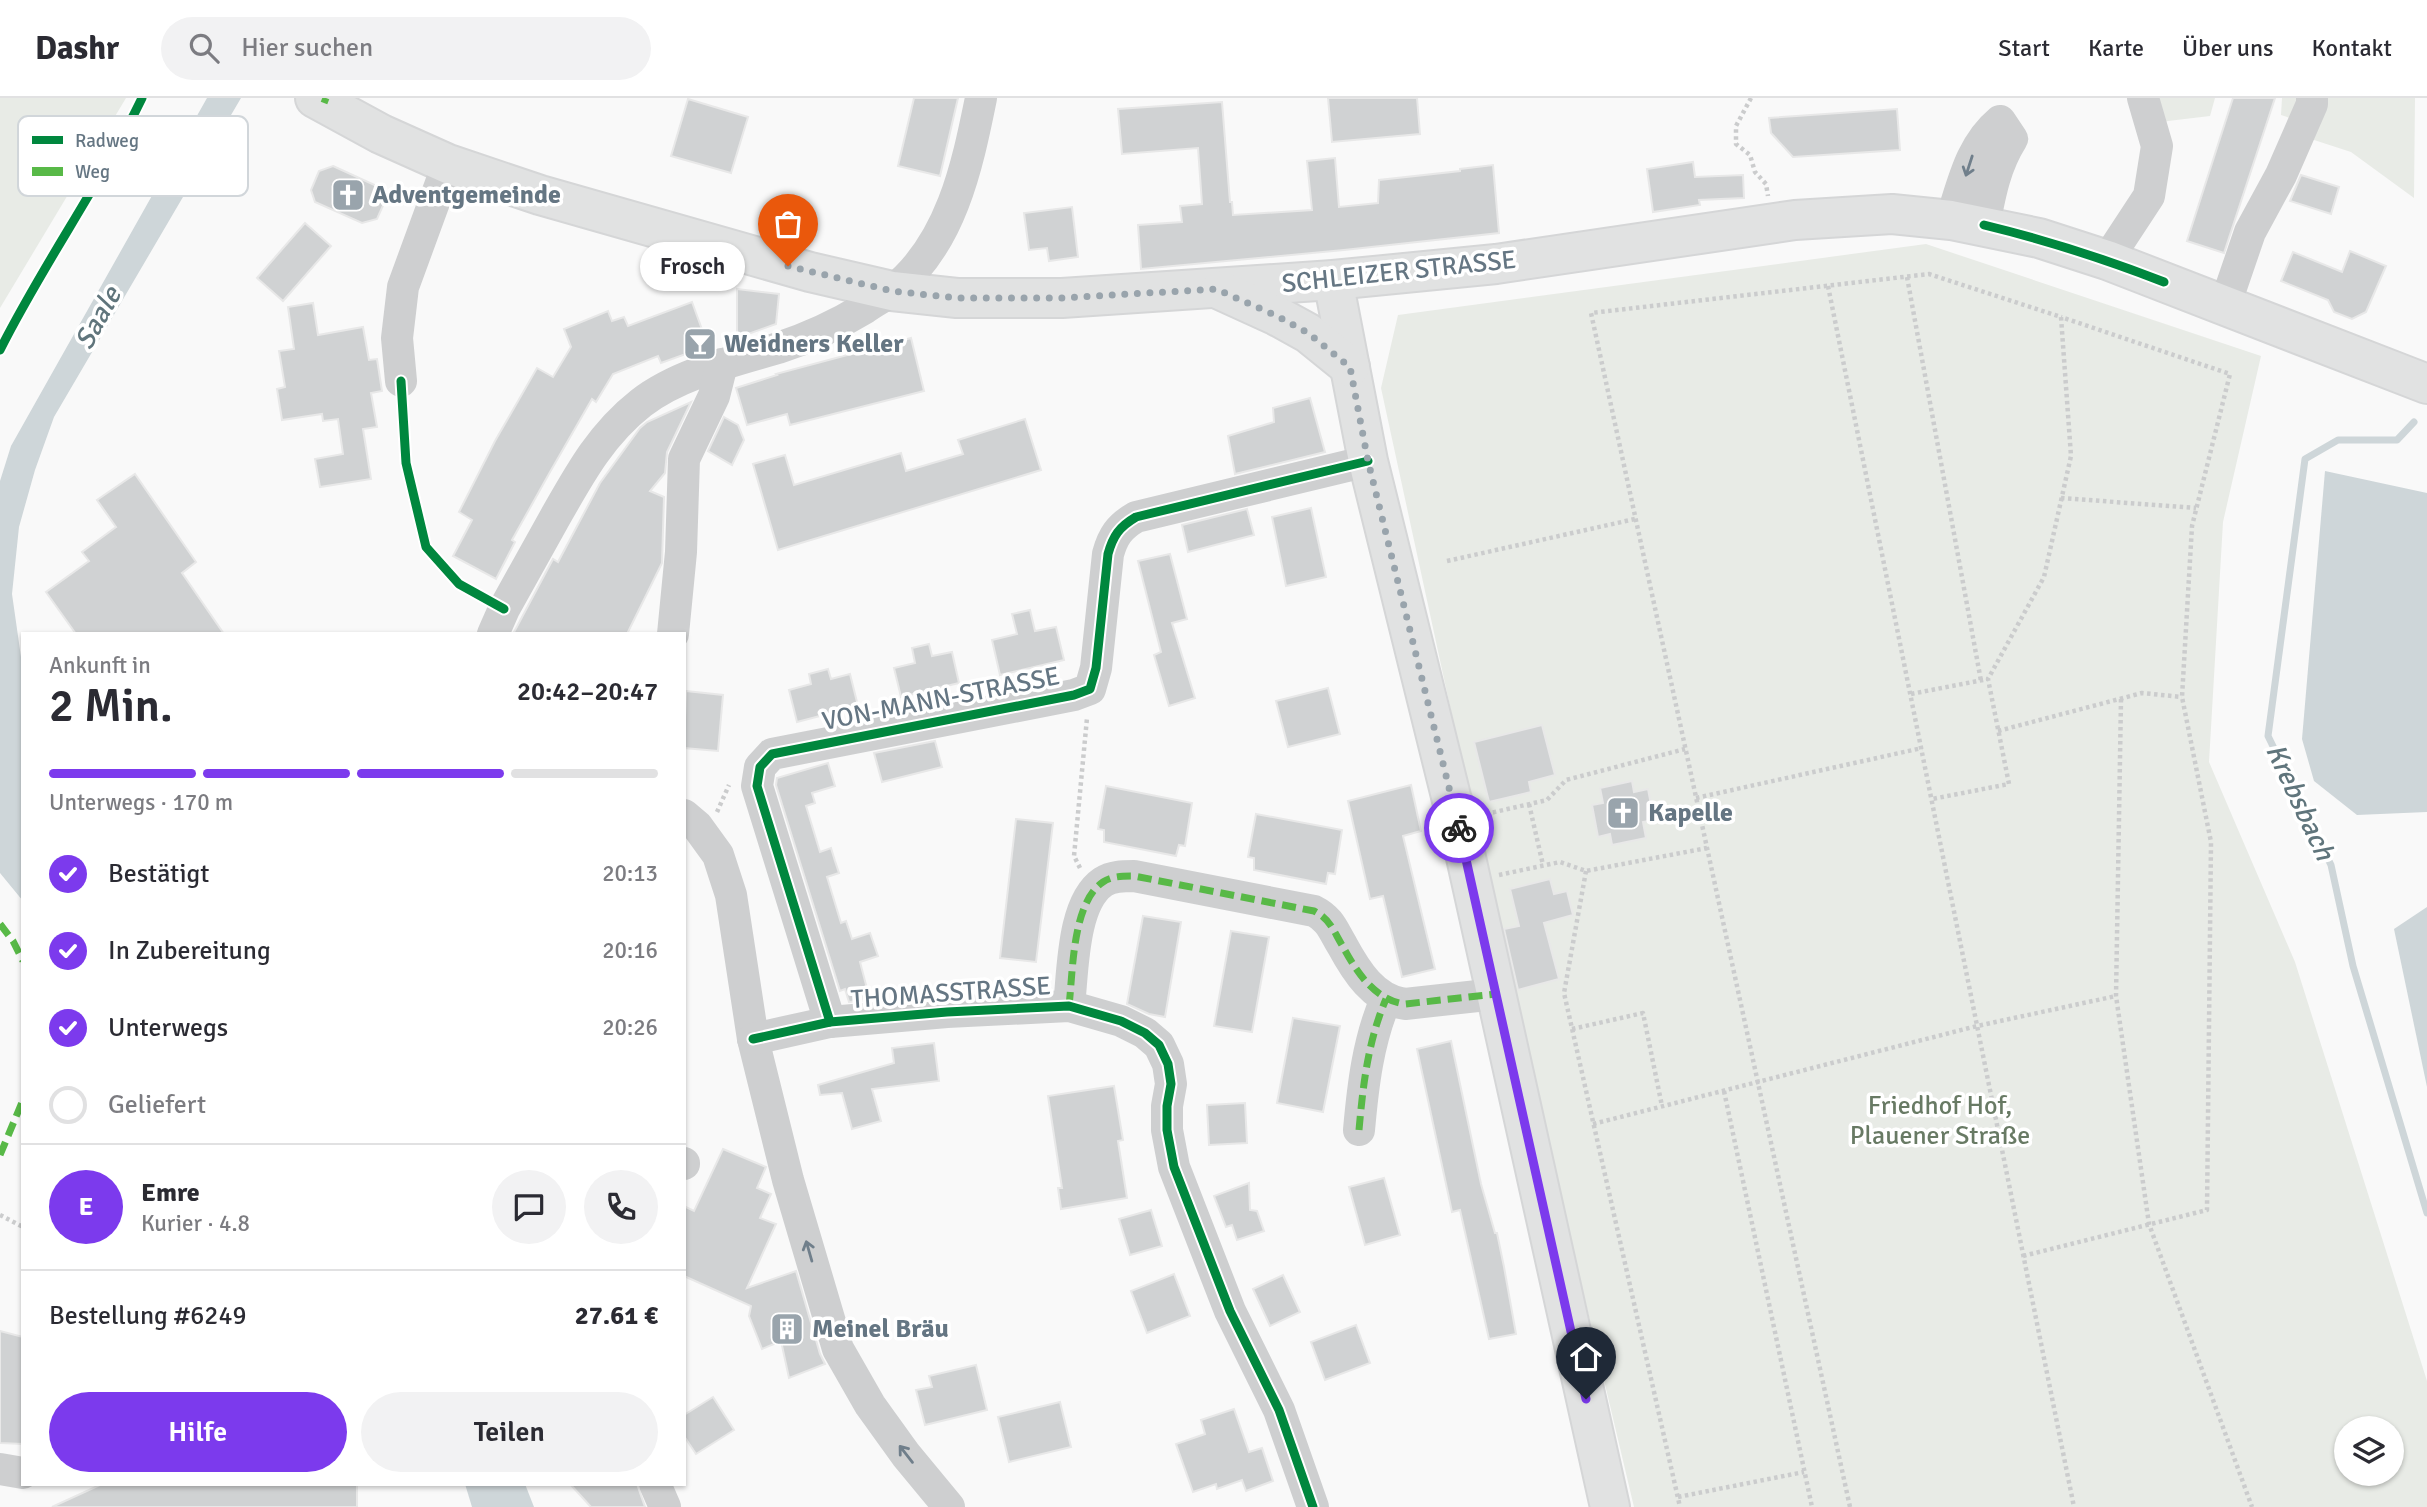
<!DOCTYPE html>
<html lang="de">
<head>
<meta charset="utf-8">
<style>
  :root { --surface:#fff; --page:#f2f2f3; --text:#2b2b33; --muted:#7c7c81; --line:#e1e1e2; --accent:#7c3aed }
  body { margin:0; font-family:Signika,sans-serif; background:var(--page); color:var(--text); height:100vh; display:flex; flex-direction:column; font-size:26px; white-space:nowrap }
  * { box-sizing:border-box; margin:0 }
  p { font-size:23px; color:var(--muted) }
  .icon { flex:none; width:38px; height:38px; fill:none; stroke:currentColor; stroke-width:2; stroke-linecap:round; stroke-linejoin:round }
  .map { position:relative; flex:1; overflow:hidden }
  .panel { position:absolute; left:21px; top:534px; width:665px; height:854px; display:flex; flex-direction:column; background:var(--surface); border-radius:0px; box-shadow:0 2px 5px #0004 }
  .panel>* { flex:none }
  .buttons { position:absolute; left:2334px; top:1318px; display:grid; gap:14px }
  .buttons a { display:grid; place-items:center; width:70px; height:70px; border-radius:50%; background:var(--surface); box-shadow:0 2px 5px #0004; font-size:35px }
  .pin { position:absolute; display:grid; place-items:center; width:60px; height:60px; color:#fff; margin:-72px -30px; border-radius:50% 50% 50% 0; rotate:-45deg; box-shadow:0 0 7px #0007 }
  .pin .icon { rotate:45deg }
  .courier { position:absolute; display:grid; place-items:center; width:70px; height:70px; margin:-35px; border:5px solid #7c3aed; border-radius:50%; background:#fff; color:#222; box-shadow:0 2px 9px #0007 }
  .bubble { position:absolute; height:49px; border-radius:24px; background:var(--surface); box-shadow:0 2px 5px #0004; font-size:23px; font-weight:600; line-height:49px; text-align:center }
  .summary em { font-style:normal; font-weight:600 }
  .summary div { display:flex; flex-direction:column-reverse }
  .summary { display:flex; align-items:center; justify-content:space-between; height:119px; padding:0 28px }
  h1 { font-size:46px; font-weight:600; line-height:52px }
  .bar { display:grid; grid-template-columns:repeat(4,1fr); gap:10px 7px; align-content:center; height:84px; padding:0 28px }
  .bar i { height:9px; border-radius:5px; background:var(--line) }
  .bar .on { background:var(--accent) }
  .bar p { grid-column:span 4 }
  .line { display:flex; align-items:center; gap:18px; padding:0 28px; border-top:2px solid var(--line) }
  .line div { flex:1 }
  .round { display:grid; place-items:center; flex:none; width:74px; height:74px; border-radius:37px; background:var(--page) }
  ol { padding:0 28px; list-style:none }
  li { display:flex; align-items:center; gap:21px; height:77px }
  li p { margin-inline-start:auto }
  li .icon { padding:7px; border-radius:50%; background:var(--accent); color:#fff; stroke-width:4 }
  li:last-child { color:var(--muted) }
  li i { width:38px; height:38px; border:4px solid var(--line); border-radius:50% }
  .action { display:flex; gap:14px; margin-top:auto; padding:14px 28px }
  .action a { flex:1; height:80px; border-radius:42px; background:var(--accent); color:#fff; font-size:28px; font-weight:600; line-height:80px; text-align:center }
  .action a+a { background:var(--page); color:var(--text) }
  header { display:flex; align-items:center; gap:42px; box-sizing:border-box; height:98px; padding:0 35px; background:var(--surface); border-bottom:2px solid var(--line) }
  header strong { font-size:33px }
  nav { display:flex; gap:38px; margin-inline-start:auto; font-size:24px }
  .search { width:490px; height:63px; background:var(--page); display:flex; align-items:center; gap:18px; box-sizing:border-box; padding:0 24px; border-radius:38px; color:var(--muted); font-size:26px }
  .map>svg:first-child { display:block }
  .green { fill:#e8ebe6; fill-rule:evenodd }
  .water { fill:#ced6d9 }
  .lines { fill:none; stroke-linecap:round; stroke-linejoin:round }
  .stream { stroke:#ced6d9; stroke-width:7 }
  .building { fill:#d0d2d3; stroke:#e8e8e8; stroke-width:2 }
  .major-casing { stroke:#d5d6d7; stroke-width:42 }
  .path { stroke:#cbcccd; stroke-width:4.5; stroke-dasharray:3.5 3.5; stroke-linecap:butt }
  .minor { stroke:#cecfd0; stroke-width:32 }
  .major { stroke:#e1e2e2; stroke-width:38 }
  .quiet { stroke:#58b947; stroke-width:7; stroke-dasharray:14 7; stroke-linecap:butt }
  .cycleway-casing { stroke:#fff; stroke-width:13 }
  .cycleway { stroke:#00873e; stroke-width:9 }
  .oneway { stroke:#707f8b }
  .done { stroke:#99a4ac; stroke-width:7; stroke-dasharray:0 12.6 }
  .route { stroke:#7c3aed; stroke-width:9 }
  .labels { text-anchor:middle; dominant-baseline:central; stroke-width:7; stroke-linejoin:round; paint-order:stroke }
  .poi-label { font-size:26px; font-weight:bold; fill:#657683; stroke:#fff; text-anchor:start }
  .street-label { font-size:26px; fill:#657683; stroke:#fff }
  .park-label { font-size:26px; fill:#687a64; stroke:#fff }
  .water-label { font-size:28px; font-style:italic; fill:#60757c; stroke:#fff }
  .key { fill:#fff; stroke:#d1d6da; stroke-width:2 }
  .key-label { font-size:19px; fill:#657683 }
</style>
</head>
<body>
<header>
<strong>Dashr</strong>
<div class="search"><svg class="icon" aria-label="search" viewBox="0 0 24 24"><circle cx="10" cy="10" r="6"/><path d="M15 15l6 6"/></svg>Hier suchen</div>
<nav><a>Start</a><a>Karte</a><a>Über uns</a><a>Kontakt</a></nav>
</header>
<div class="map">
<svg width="2427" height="1409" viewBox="0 0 2427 1409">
  <rect width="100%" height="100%" fill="#f9f9f9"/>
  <!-- green -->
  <g class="green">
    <path d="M0,0H126L0,210Z"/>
    <path d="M2135,0H2215L2210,18L2168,23L2141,32Z"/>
    <path d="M2282,0H2415L2414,100L2351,54L2311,41L2314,28L2281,17Z"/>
    <path d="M1926,146L2261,258L2223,424L2209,664L2295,864L2427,1283V1409H1634L1508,876L1381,290L1398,217ZM2347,1330H2392V1376H2347Z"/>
  </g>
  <!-- water -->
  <g class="water">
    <path d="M207,0H241L54,319L35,372L19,429L12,496L23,573V803L0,775V383L11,348Z"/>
    <path d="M2325,373L2427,395V714L2357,717L2314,683L2302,641Z"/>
    <path d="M2427,809V989L2394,831Z"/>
    <path d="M465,1386H525L534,1409H472Z"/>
  </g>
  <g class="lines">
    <!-- stream -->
    <path class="stream" d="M2414,324L2397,342H2338L2305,361L2268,638L2331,767L2353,868L2427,1115"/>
  </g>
  <!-- building -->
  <g class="building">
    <path d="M914,0H958L940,78L898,68Z"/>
    <path d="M1328,0H1417L1420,36L1332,44Z"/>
    <path d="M2233,0H2275L2224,155L2187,143Z"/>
    <path d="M688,1L748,19L731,75L671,58Z"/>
    <path d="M1222,4L1230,104H1232L1233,117L1312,112L1307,63L1335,60L1339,109L1378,105L1379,82L1460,73V71L1493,67L1499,135L1344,152L1141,171L1138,127L1182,124L1180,108L1202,106L1198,50L1122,56L1118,11Z"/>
    <path d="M1897,11L1900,52L1793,59L1771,35L1769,20Z"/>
    <path d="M1693,64L1695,79L1743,77L1744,100L1699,102L1700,107L1653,114L1647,71Z"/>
    <path d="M333,68L379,89L385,103L377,121L362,125L315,104L311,92L319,73Z"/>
    <path d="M2301,77L2339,89L2331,116L2290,103Z"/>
    <path d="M1072,109L1078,159L1049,163L1047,150L1029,152L1024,115Z"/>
    <path d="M305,125L331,148L283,203L257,180Z"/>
    <path d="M2350,153L2386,168L2366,214L2352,221L2334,214L2328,202L2281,183L2293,154L2342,174Z"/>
    <path d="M737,191L779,196L776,226L737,240Z"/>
    <path d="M692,204L708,248L661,265L658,258L613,276L596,304L592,301L550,374L512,442L515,444L496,481L453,458L472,422L459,414L495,343L537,270L553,279L571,249L564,231L608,213L612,223L624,219L628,228Z"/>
    <path d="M313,205L318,237L363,229L369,262L377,261L382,293L371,295L377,329L363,331L371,381L320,389L315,361L343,356L338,321L323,323L322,316L282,322L277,291L285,289L279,253L294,251L288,209Z"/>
    <path d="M911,240L924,293L790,327L787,316L747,327L736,290L777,277L776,276Z"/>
    <path d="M1310,300L1325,354L1235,376L1228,338L1274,324L1273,310Z"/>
    <path d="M691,304L667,354L665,375L650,393L664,399L662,465L627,536H513L553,461L558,464L600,385L640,330L647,324Z"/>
    <path d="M724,319L738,327L744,342L732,367L708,353Z"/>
    <path d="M1025,321L1041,372L778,452L753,366L785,357L794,387L901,355L906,373L963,356L958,342Z"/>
    <path d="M135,376L196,464L182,475L224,536H76L46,494L89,463L82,454L116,429L97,402Z"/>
    <path d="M1311,410L1326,479L1286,488L1272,419Z"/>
    <path d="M1247,411L1254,437L1188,454L1182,427Z"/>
    <path d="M1170,456L1187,521L1172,525L1195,600L1169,608L1154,557L1161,554L1138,463Z"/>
    <path d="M1030,512L1035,533L1056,529L1064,562L1000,577L992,542L1017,536L1012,516Z"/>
    <path d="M929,546L932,558L952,554L959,585L901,599L894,570L915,565L912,550Z"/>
    <path d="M828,571L831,581L850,576L858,608L797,624L789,592L811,586L809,576Z"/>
    <path d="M1328,590L1340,636L1288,649L1276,603Z"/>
    <path d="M686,593L723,597L718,653L684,650Z"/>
    <path d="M1542,627L1555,677L1529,684L1531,694L1489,704L1474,644Z"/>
    <path d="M935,643L942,669L882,684L874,655Z"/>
    <path d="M828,665L835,688L812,695L815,705L806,708L820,754L831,750L835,763L839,775L827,779L841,825L846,823L852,841L870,835L878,858L860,864L870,902L849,904L845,891L840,893L776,687L777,680Z"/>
    <path d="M1632,683L1634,694L1648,691L1654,722L1643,724L1646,740L1612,747L1610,736L1598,739L1592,707L1603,705L1600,690Z"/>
    <path d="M1411,687L1421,733L1403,738L1435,871L1402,879L1383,798L1370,801L1348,703Z"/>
    <path d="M1106,688L1192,705L1185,748L1179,747L1176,758L1104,744V732L1098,731Z"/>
    <path d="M1256,716L1342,732L1335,776L1328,775L1326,786L1254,772V760L1248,759Z"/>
    <path d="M1016,721L1053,725L1036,864L1000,860Z"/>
    <path d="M1550,781L1554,796L1567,793L1573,817L1544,825L1559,881L1518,892L1504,831L1519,828L1510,791Z"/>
    <path d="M1143,818L1181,824L1165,919L1149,916L1127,906Z"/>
    <path d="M1231,833L1269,839L1252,934L1214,928Z"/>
    <path d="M1293,920L1340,928L1323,1014L1277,1005Z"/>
    <path d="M1451,943L1481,1086L1495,1135H1497L1504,1169L1516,1236L1489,1241L1460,1112L1452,1114L1417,951Z"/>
    <path d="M934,945L939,983L872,991L881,1023L852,1031L842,995L820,997L818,987L894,965L892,950Z"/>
    <path d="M1114,988L1123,1042L1118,1043L1127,1100L1061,1111L1058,1090H1062L1048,998Z"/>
    <path d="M1245,1005L1247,1045L1209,1047L1207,1007Z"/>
    <path d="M723,1051L766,1069L757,1090L771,1096L760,1120L776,1126L747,1190L796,1173L820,1256L825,1266L789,1280L781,1243L762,1251L749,1218L751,1208L684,1178V1108L694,1113Z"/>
    <path d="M1384,1080L1400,1137L1365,1147L1349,1089Z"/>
    <path d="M1249,1085L1250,1112L1257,1113L1264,1133L1237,1142L1232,1127L1226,1129L1214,1098Z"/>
    <path d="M1151,1112L1162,1148L1130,1157L1119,1121Z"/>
    <path d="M1174,1176L1190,1218L1147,1235L1131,1193Z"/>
    <path d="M1283,1177L1300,1214L1270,1228L1253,1191Z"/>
    <path d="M1356,1227L1370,1265L1325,1282L1311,1244Z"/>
    <path d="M0,1233L23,1239V1346L0,1345Z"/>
    <path d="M976,1267L987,1312L925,1327L916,1292L932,1289L929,1278Z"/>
    <path d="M713,1299L734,1332L696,1356L684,1338V1317Z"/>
    <path d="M1060,1304L1071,1349L1009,1364L998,1319Z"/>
    <path d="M1234,1311L1249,1354L1262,1350L1273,1383L1246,1393L1242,1382L1217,1391L1216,1386L1193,1394L1176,1346L1205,1336L1201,1322Z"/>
    <path d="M102,1386H357V1409H52Z"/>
    <path d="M570,1386H637L645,1409H591Z"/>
  </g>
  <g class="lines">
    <defs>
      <g id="major">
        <path d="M315,0L381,36L448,66L540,97L810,174L892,193L957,200H1062L1333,182L1496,166L1795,122L1892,116L1951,122L2039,140L2107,162L2427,286"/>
        <path d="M1333,182L1368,363L1465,755L1610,1409"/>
        <path d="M1220,192L1277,218L1308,235L1350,269"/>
      </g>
    </defs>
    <!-- major casing -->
    <use href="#major" class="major-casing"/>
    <!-- path -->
    <g class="path">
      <path d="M1751,0L1736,28V46L1750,57L1755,74L1766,86L1768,98"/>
      <path d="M1907,179L1981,583"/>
      <path d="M1828,188L2074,1409"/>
      <path d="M403,308L406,365L426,449L459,486L482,499"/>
      <path d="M2061,400L2196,410"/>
      <path d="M1447,463L1635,421"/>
      <path d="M1911,596L1988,581"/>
      <path d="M2121,601L2116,898L2149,1126L2252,1409"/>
      <path d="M1998,633L2142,595L2182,599"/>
      <path d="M1696,700L1922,650"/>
      <path d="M1529,706L1543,767"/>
      <path d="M717,714L729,687"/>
      <path d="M1486,716L1547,702L1566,682L1685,651"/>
      <path d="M1080,770L1074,758L1087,620"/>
      <path d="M1586,773L1564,895L1680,1409"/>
      <path d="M1499,777L1560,764L1586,773L1707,750"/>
      <path d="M1572,931L1643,915L1662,1008"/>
      <path d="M1724,993L1812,1409"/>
      <path d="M1593,1026L1977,928L2116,898"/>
      <path d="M0,1117L23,1129"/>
      <path d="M2023,1158L2207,1112L2211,744L2182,599L2192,428L2230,276L2061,219"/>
      <path d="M1678,1399L1804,1374"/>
      <path d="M1850,1409L1591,215L1929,176L2061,219L2071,358L2044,479L1988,581L2009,686L1932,701"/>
    </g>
    <!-- minor -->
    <g class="minor">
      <path d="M1951,122C1963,86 1970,48 2000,23L2012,41C1995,68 1990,96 1984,127"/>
      <path d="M2107,162L2149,98L2157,48L2143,0"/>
      <path d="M2225,207L2250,134L2281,77L2312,6V0"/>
      <path d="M401,283L397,240L403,189L448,66"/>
      <path d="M493,536L504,511C520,482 537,452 553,423C578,379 600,337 641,305C678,276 734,263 778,250C809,240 837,227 865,210C873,204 883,199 892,193C951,147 967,69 981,0"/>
      <path d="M673,536L681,454L684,361L714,298L722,266"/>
      <path d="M684,717L697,728L718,757L731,797L753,941L788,1082L838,1251L870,1307L906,1357L949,1409"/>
      <path d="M1069,908C1073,874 1072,805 1103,784C1112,778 1123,778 1134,778L1314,813C1330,821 1333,832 1342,847C1356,873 1374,902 1405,906L1496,896"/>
      <path d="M830,924L757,688L760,669L772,656L1074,597L1090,591L1096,570L1108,456C1113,438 1119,429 1136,419L1368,363"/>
      <path d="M753,941L830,924L947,914L1069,908L1121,923L1145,935L1159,947L1168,966L1171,986L1167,1008V1032L1174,1069L1230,1213L1279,1312L1313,1409"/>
      <path d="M1359,1032C1363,987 1368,943 1386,901"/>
      <path d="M684,1065V1066"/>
      <path d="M0,1371L23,1375"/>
      <path d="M655,1386L665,1409"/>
    </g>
    <!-- major -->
    <use href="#major" class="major"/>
    <!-- quiet -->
    <g class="quiet">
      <path d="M324,5L326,0"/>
      <path d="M0,826L13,843L23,863"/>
      <path d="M1069,908C1073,874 1072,805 1103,784C1112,778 1123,778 1134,778L1314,813C1330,821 1333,832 1342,847C1356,873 1374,902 1405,906L1496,896"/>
      <path d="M1359,1032C1363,987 1368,943 1386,901"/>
      <path d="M0,1057L23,1002"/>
    </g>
    <defs>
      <g id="cycleway">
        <path d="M1984,127C2046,142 2105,161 2164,184"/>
        <path d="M0,252C43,166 100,87 142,0"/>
        <path d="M401,283L406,365L426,449L459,486L504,511"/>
        <path d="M830,924L757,688L760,669L772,656L1074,597L1090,591L1096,570L1108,456C1113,438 1119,429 1136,419L1368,363"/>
        <path d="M753,941L830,924L947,914L1069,908L1121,923L1145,935L1159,947L1168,966L1171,986L1167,1008V1032L1174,1069L1230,1213L1279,1312L1313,1409"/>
      </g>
    </defs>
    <!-- cycleway casing -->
    <use href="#cycleway" class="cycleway-casing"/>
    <!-- cycleway -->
    <use href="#cycleway" class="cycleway"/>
  </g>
  <!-- one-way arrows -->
  <defs><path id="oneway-shaft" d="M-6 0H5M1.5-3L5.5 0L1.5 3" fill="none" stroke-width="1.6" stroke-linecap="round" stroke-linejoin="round" transform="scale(1.75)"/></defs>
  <g class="oneway">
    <use href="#oneway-shaft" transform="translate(1969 68) rotate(108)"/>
    <use href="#oneway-shaft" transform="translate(809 1153) rotate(-106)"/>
    <use href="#oneway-shaft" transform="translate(906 1356) rotate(-128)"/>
  </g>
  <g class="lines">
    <!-- done -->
    <path class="done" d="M788,168L892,193L957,200H1062L1216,191L1277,218L1308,235L1350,269L1368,363L1459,730"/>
    <!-- route -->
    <path class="route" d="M1459,730L1586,1301"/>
  </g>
  <!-- icons -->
  <defs>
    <symbol id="church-square" viewBox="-11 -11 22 22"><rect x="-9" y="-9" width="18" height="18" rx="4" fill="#99a4ac" stroke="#fff"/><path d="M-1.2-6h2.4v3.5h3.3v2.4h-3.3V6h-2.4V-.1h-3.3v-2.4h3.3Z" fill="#fff"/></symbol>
    <symbol id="bar-square" viewBox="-11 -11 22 22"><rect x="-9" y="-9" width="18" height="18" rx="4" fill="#99a4ac" stroke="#fff"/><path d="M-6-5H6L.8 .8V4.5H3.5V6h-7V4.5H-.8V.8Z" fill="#fff"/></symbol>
    <symbol id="building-square" viewBox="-11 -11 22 22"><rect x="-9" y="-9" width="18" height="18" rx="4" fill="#99a4ac" stroke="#fff"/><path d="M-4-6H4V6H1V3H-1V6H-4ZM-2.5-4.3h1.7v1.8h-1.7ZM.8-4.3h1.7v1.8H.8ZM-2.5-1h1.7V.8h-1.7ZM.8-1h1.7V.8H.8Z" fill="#fff"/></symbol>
  </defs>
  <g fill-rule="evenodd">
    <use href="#church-square" x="329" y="78" width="38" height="38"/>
    <use href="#bar-square" x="681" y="227" width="38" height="38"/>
    <use href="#church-square" x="1604" y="696" width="38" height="38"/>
    <use href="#building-square" x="768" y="1212" width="38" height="38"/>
  </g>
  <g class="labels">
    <!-- poi labels -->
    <g class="poi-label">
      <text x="372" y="97">Adventgemeinde</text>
      <text x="724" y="246">Weidners Keller</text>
      <text x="1648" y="715">Kapelle</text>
      <text x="812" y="1231">Meinel Bräu</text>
    </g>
    <!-- street labels -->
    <g class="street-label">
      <text transform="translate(1399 174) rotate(-6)">SCHLEIZER STRASSE</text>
      <text transform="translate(941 601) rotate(-11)">VON-MANN-STRASSE</text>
      <text transform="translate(951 895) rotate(-4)">THOMASSTRASSE</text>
    </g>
    <!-- park labels -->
    <g class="park-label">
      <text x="1940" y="1008">Friedhof Hof,<tspan x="1940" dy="30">Plauener Straße</tspan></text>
    </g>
    <!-- water labels -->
    <g class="water-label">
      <text transform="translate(98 220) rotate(-61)">Saale</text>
      <text transform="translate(2300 704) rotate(65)">Krebsbach</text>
    </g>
  </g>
  <!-- legend -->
  <rect x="18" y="18" width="230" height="80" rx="10" class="key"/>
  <rect x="32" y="38" width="31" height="8" fill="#00873e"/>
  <rect x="32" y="69" width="31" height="9" fill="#58b947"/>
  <g class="key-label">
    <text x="75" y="49">Radweg</text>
    <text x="75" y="80">Weg</text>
  </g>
</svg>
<div class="buttons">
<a><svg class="icon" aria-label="layers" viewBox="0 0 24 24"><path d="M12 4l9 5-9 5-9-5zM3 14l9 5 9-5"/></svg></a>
</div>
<div class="pin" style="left:788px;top:168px;background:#ea580c"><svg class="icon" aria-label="bag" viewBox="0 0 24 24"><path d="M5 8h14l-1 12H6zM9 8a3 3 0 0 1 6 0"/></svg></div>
<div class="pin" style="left:1586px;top:1301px;background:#1f2937"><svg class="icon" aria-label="home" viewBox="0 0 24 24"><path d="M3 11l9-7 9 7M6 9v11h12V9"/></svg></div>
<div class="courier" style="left:1459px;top:730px"><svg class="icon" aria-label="bike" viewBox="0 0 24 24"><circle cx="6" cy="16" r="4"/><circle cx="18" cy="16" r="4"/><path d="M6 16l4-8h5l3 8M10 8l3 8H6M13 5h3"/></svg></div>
<div class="bubble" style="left:640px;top:144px;width:105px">Frosch</div>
<section class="panel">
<div class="summary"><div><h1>2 Min.</h1><p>Ankunft in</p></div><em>20:42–20:47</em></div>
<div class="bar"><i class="on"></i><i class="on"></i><i class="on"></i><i></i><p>Unterwegs · 170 m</p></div>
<ol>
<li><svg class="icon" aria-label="check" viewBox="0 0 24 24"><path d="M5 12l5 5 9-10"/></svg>Bestätigt<p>20:13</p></li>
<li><svg class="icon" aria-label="check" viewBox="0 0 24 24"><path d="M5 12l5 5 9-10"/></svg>In Zubereitung<p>20:16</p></li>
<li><svg class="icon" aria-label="check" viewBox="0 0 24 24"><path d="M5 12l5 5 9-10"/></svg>Unterwegs<p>20:26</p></li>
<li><i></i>Geliefert</li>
</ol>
<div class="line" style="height:126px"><b class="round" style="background:var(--accent);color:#fff">E</b><div><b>Emre</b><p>Kurier · 4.8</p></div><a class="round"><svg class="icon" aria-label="chat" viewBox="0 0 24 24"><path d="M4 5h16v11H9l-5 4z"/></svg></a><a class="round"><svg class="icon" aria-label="phone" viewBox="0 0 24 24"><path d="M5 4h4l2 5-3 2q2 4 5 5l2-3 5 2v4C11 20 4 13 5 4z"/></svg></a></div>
<div class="line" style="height:91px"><div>Bestellung #6249</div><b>27.61 €</b></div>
<div class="action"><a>Hilfe</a><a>Teilen</a></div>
</section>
</div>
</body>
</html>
